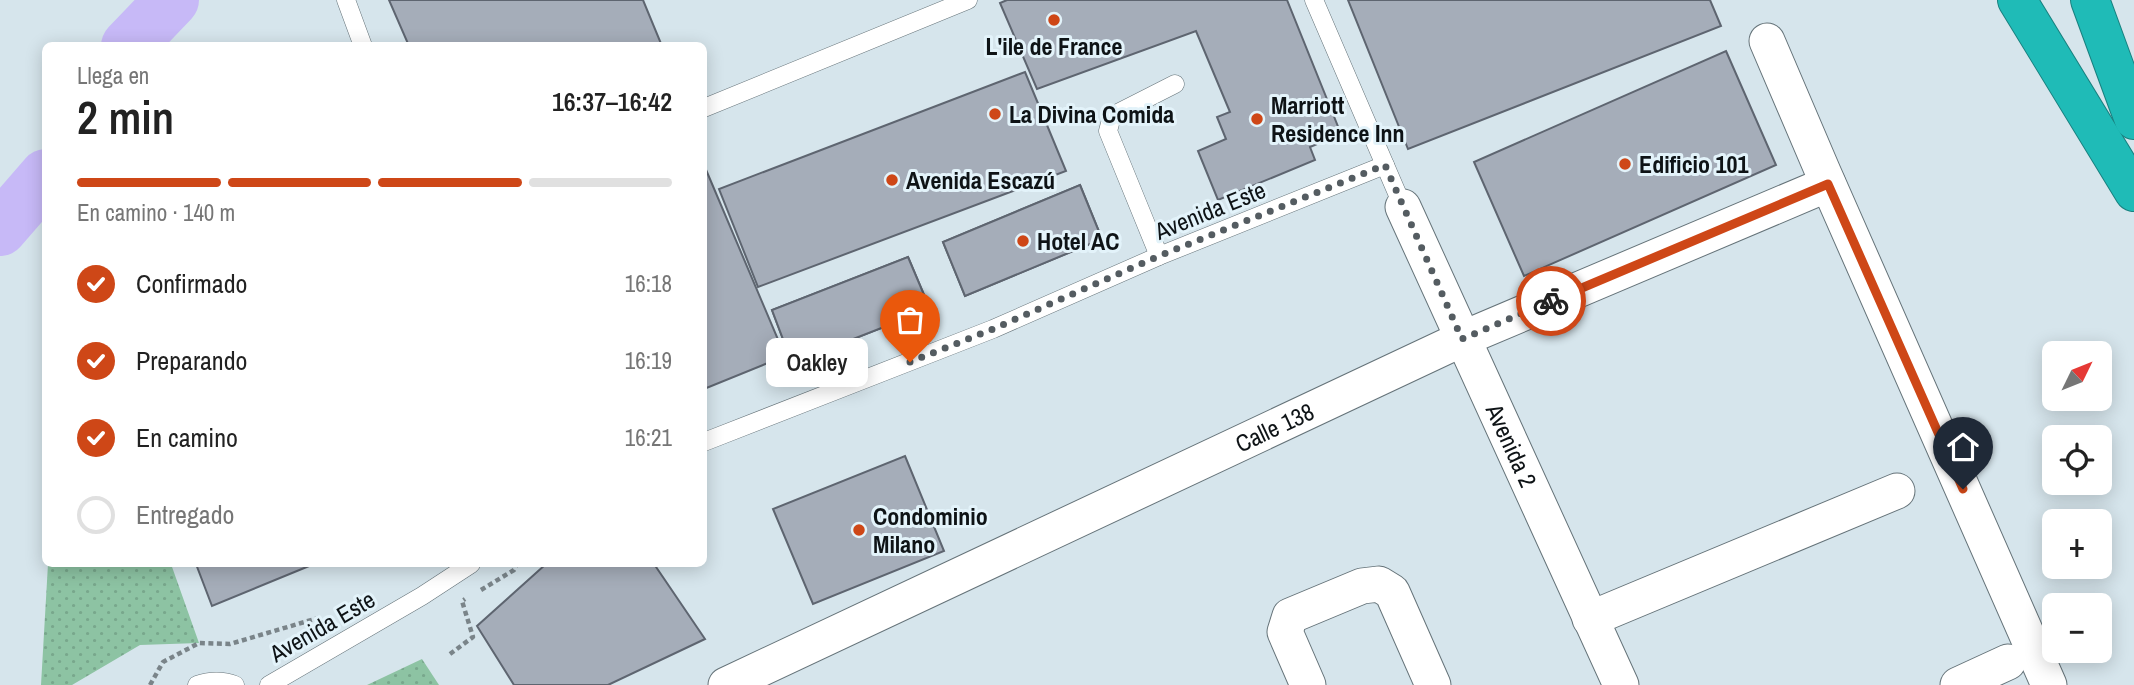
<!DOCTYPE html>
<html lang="es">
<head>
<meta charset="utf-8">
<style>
  :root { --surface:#fff; --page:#f2f2f2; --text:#222; --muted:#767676; --line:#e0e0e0; --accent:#ce4717 }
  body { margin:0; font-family:"Archivo Narrow",sans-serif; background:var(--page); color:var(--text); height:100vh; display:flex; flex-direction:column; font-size:26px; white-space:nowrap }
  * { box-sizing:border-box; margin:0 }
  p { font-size:23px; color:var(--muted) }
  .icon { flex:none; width:38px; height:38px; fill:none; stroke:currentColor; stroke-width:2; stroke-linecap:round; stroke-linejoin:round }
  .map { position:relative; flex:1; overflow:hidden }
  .side { position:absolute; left:42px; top:42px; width:665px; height:525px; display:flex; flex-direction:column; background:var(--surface); border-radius:10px; box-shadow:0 4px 18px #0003 }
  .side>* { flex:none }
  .needle { width:46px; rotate:47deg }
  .controls { position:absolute; left:2042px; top:341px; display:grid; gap:14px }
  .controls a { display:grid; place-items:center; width:70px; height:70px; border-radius:10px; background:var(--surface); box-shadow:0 4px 18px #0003; font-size:35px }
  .pin { position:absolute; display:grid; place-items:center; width:60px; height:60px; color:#fff; margin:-72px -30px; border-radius:50% 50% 50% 0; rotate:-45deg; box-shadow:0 0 7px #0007 }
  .pin .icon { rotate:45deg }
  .courier { position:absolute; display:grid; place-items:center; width:70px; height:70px; margin:-35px; border:5px solid #ce4717; border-radius:50%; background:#fff; color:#222; box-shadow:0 2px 9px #0007 }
  .bubble { position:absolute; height:49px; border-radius:10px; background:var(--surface); box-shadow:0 4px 18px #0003; font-size:23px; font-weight:600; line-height:49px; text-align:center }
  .overview em { font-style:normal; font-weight:600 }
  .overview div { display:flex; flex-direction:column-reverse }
  .overview { display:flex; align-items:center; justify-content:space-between; height:119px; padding:0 35px }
  h1 { font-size:46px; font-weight:600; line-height:52px }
  .bar { display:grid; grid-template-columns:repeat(4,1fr); gap:10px 7px; align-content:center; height:84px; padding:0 35px }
  .bar i { height:9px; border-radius:5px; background:var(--line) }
  .bar .on { background:var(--accent) }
  .bar p { grid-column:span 4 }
  ol { padding:0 35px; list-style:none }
  li { display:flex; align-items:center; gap:21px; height:77px }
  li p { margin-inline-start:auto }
  li .icon { padding:7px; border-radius:50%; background:var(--accent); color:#fff; stroke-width:4 }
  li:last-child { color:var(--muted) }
  li i { width:38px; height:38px; border:4px solid var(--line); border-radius:50% }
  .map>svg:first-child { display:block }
  .park { fill:url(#park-dots) }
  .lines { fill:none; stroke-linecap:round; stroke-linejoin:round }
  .river { stroke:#c7b9f7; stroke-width:54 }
  .building { fill:#a5adb9; stroke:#5e6570; stroke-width:2 }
  .lane-casing { stroke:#657379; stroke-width:19 }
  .street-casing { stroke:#657379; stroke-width:37 }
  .highway-casing { stroke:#19807f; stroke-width:40 }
  .path { stroke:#7a8489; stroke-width:4.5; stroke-dasharray:5 3.5; stroke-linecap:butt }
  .lane { stroke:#fff; stroke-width:18 }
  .street { stroke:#fff; stroke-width:35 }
  .highway { stroke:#1fbbb7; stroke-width:38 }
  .done { stroke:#545c61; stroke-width:7; stroke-dasharray:0 12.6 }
  .route { stroke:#ce4717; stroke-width:9 }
  .poi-dot { fill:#ce4717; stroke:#e3f3fa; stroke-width:2.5 }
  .labels { text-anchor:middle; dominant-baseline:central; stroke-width:6; stroke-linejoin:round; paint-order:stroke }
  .poi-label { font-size:24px; font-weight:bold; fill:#0e1316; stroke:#e3f3fa; text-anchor:start }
  .street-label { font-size:24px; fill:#0e1316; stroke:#e3f3fa }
</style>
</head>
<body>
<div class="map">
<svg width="2134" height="685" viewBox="0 0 2134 685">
  <defs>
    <pattern id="park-dots" width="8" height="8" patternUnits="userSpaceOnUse" patternTransform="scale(1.75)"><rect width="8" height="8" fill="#8dc3a3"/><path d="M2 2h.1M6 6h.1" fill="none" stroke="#78a78c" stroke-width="1.8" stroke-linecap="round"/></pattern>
  </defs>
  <rect width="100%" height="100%" fill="#d6e5ec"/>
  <!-- park -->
  <g class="park">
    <path d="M48,564H171L199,643L140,645L72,685H41Z"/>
    <path d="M422,659L439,685H367Z"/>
  </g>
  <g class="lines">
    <!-- river -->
    <g class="river">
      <path d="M128,46L172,0"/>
      <path d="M0,229L46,176"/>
    </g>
  </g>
  <!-- building -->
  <g class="building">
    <path d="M389,0H643L662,46H409Z"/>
    <path d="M1007,0H1287L1341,134L1310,147L1315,160L1218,200L1198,151L1226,139L1217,117L1230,112L1196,31L1037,89L1000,3Z"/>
    <path d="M1348,0H1710L1721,26L1408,149Z"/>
    <path d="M1726,51L1776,165L1524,276L1474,162Z"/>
    <path d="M1025,72L1066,171L758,287L719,189Z"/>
    <path d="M704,165L785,356L704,389Z"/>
    <path d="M1080,185L1102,239L965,296L943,242Z"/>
    <path d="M1080,185L1102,239L965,296L943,242Z"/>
    <path d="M908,257L930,309L792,363L772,310Z"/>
    <path d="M908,257L930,309L792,363L772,310Z"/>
    <path d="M905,456L944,551L813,604L773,509Z"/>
    <path d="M196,564H314L212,606Z"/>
    <path d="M546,564H654L705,639L608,685H514L477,626Z"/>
  </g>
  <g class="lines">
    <defs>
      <g id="lane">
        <path d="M346,0L363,46"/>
        <path d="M1314,0L1403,207"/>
        <path d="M704,108L968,0"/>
        <path d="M1159,256L1108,131L1112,116L1175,84"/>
        <path d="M704,442L993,329L1159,256L1385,165"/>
        <path d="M197,685C211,680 222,680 235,685"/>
        <path d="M269,685L422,596L471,564"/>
      </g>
      <g id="street">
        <path d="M1767,41L1823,172L2049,685"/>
        <path id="s1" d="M1403,207L1621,685"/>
        <path d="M1590,619L1897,491"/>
        <path id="s2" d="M726,685L1462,339L1828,184"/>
        <path d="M1308,685L1285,632L1290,616L1362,586L1379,584L1392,592L1433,685"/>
        <path d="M1958,685L2008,662"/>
      </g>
      <g id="highway">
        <path d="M2017,0L2134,192"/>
        <path d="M2090,0L2134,120"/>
      </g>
    </defs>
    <!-- lane casing -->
    <use href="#lane" class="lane-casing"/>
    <!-- street casing -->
    <use href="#street" class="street-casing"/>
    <!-- highway casing -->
    <use href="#highway" class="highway-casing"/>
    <!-- path -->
    <g class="path">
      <path d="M481,590L514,570L517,564"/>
      <path d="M450,654L473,637L462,601L465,599"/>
      <path d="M150,685L163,662L199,643L230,644L318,618L330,622"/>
    </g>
    <!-- lane -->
    <use href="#lane" class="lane"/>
    <!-- street -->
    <use href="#street" class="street"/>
    <!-- highway -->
    <use href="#highway" class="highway"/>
  </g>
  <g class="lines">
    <!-- done -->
    <path class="done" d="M910,362L993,329L1159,256L1385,165L1462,339L1551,301"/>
    <!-- route -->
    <path class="route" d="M1551,301L1828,184L1963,489"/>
  </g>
  <!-- markers -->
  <g class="poi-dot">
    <circle cx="1054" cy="20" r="7"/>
    <circle cx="995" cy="114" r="7"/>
    <circle cx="1257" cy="119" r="7"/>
    <circle cx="1625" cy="164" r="7"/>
    <circle cx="892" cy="180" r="7"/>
    <circle cx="1023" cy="241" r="7"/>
    <circle cx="859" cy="530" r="7"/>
  </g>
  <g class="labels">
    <!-- poi labels -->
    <g class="poi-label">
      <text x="1054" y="46" text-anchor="middle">L'ile de France</text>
      <text x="1271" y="105">Marriott<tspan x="1271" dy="28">Residence Inn</tspan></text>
      <text x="1009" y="114">La Divina Comida</text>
      <text x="1639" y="164">Edificio 101</text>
      <text x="906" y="180">Avenida Escazú</text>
      <text x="1037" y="241">Hotel AC</text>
      <text x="873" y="516">Condominio<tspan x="873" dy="28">Milano</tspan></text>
    </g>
    <!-- street labels -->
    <g class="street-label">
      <text transform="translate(1210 210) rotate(-22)">Avenida Este</text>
      <text stroke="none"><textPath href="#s2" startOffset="606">Calle 138</textPath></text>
      <text stroke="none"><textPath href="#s1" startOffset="262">Avenida 2</textPath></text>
      <text transform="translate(322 626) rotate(-30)">Avenida Este</text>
    </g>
  </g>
</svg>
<div class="controls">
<a><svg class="needle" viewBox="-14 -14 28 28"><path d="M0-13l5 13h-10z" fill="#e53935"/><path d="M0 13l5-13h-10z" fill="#767676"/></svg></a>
<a><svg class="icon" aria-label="locate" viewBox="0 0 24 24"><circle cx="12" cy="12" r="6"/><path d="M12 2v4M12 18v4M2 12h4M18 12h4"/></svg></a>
<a>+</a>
<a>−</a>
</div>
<div class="pin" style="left:910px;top:362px;background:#ea580c"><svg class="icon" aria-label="bag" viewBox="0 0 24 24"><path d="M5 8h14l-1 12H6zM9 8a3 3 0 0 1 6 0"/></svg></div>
<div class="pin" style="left:1963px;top:489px;background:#1f2937"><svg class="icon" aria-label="home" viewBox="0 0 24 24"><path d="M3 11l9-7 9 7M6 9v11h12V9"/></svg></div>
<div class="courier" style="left:1551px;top:301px"><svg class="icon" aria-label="bike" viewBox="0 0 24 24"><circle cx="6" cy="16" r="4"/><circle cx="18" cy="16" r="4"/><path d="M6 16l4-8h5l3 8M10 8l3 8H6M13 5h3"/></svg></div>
<div class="bubble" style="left:766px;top:338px;width:102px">Oakley</div>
<section class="side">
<div class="overview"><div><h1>2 min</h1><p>Llega en</p></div><em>16:37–16:42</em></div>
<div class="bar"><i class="on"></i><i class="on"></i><i class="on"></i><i></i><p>En camino · 140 m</p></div>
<ol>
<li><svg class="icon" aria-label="check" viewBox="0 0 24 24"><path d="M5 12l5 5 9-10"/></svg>Confirmado<p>16:18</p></li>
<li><svg class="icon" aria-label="check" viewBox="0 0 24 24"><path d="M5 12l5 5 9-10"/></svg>Preparando<p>16:19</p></li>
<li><svg class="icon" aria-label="check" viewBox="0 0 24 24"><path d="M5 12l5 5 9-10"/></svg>En camino<p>16:21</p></li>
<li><i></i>Entregado</li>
</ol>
</section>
</div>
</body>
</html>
